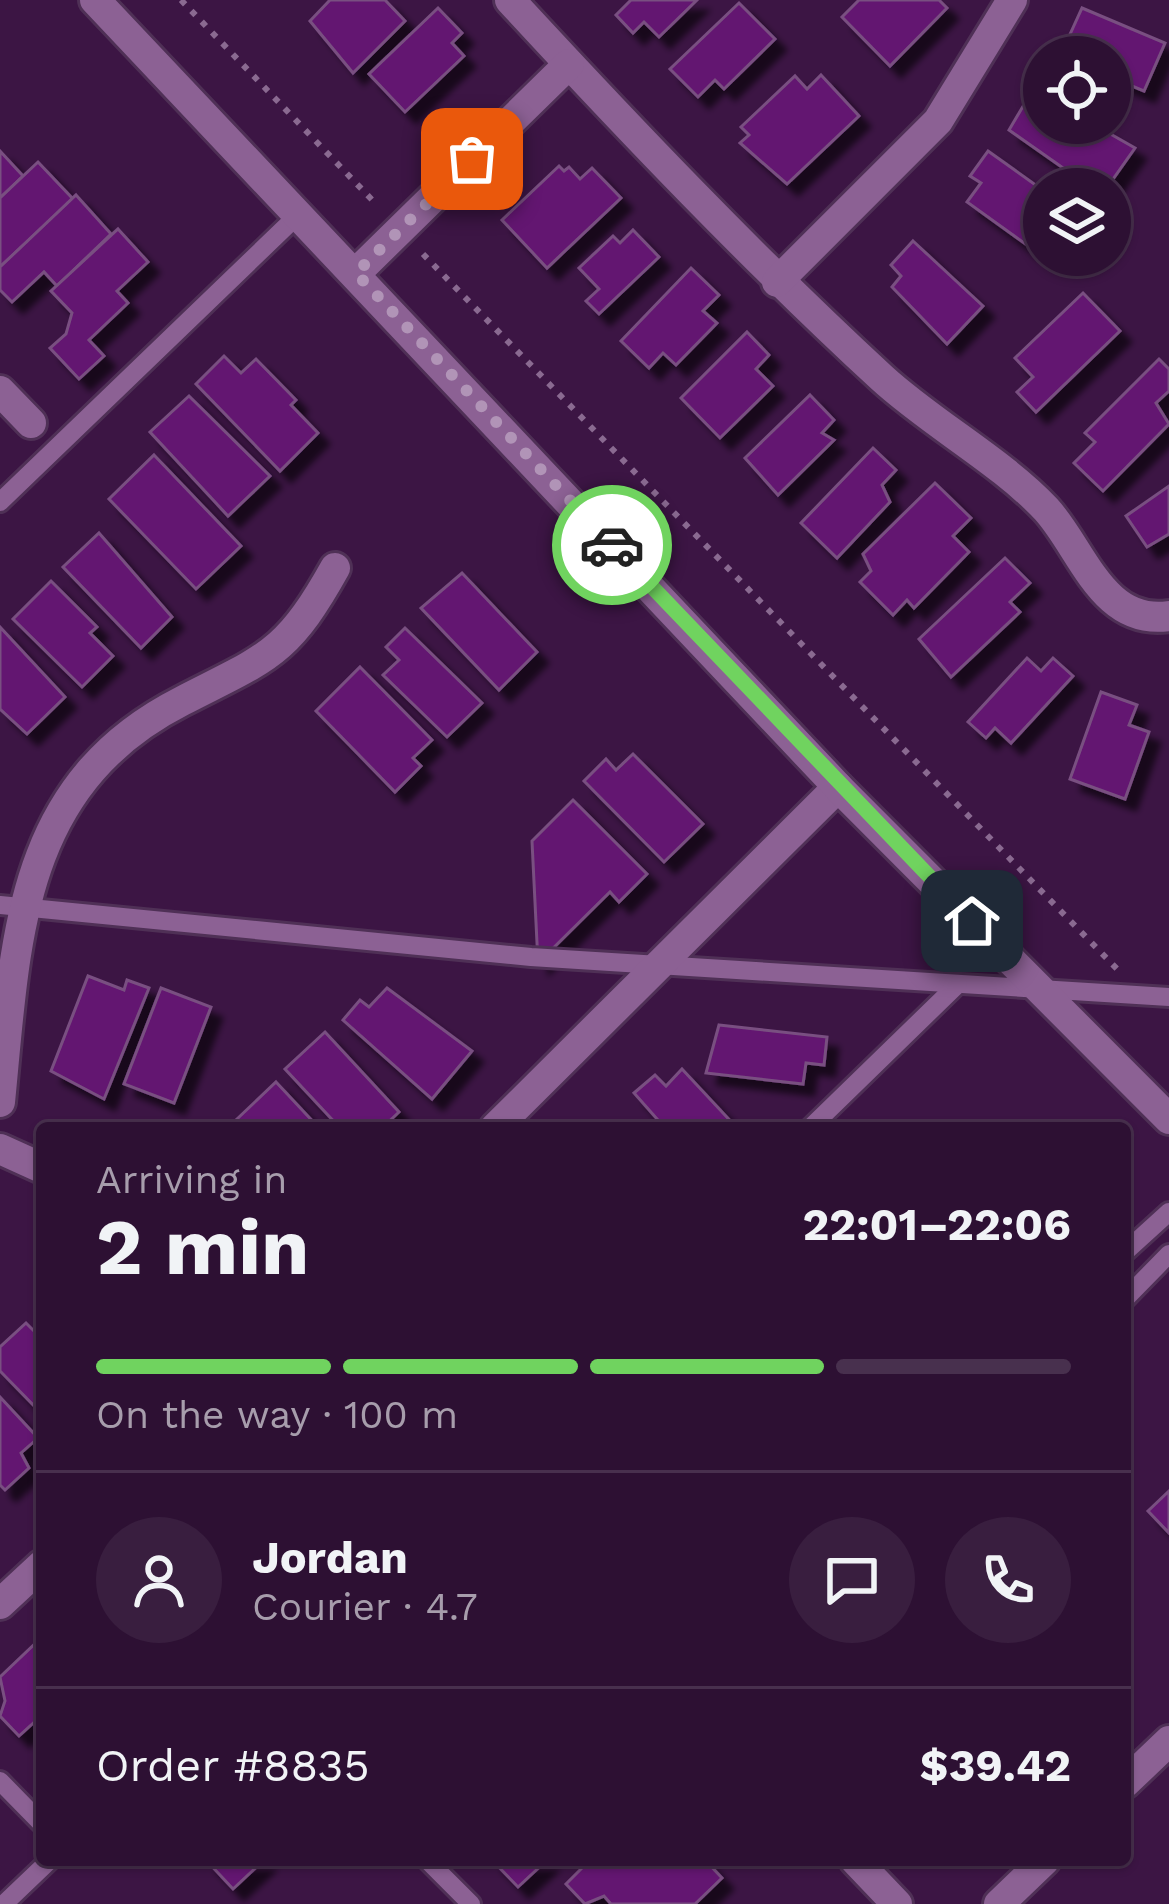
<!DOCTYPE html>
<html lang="en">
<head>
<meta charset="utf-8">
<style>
  :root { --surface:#2d1033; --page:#391e3f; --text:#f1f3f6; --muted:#a79dac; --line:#48304e; --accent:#70d35f }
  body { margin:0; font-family:"Work Sans",sans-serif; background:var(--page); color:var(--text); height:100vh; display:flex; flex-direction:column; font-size:45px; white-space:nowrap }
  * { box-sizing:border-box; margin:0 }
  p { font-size:39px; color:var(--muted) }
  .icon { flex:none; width:66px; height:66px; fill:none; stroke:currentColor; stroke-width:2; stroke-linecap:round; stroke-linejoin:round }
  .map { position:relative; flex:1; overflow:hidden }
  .sheet { position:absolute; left:36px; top:1122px; width:1095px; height:744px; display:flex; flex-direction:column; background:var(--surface); border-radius:12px; box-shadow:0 3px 9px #0004,0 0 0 3px var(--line) }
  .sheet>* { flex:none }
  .fabs { position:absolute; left:1023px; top:36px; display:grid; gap:24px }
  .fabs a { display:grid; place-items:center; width:108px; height:108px; border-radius:50%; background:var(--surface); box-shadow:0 3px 9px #0004,0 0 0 3px var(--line); font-size:60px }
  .pin { position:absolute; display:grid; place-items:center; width:102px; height:102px; color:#fff; margin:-51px; border-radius:24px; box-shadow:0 6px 18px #0006 }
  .courier { position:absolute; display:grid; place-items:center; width:120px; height:120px; margin:-60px; border:9px solid #70d35f; border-radius:50%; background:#fff; color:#222; box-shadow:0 3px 15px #0007 }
  .head em { font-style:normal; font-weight:700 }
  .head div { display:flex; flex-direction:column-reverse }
  .head { display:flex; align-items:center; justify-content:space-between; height:204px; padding:0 60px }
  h1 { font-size:78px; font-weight:700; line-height:90px }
  .bar { display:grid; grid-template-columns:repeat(4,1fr); gap:18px 12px; align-content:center; height:144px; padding:0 60px }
  .bar i { height:15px; border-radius:9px; background:var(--line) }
  .bar .current { background:var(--accent) }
  .bar p { grid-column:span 4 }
  .line { display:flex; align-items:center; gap:30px; padding:0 60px; border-top:3px solid var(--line) }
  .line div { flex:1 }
  .round { display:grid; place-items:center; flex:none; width:126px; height:126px; border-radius:63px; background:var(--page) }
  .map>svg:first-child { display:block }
  .building { fill:#631571; stroke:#794f81; stroke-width:3; filter:url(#shadow) }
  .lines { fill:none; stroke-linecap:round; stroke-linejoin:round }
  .service-casing { stroke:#4f3056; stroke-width:24 }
  .minor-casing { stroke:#4f3056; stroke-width:36 }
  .tertiary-casing { stroke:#4f3056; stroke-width:36 }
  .path { stroke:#8a6a91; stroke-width:6; stroke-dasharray:6 9; stroke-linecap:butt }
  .service { stroke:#8c6194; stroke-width:18 }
  .minor { stroke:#8c6194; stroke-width:30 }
  .tertiary { stroke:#8c6194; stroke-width:30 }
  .done { stroke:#b194b7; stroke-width:12; stroke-dasharray:0 21.6 }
  .route { stroke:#70d35f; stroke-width:15 }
</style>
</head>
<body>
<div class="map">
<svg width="1169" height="1904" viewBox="0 0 1169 1904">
  <defs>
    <filter id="shadow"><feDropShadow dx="11" dy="11" stdDeviation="3" flood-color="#0009"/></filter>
  </defs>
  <rect width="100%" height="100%" fill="#3c1544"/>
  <!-- building -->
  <g class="building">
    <path d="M330,0H385L405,21L353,73L310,21Z"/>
    <path d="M631,0H697L659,37L644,22L633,33L616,15Z"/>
    <path d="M859,0H939L947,8L890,66L842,17Z"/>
    <path d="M739,3L775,39L724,89L715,80L698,97L670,69Z"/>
    <path d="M438,8L462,33L452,43L464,56L405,112L369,74Z"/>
    <path d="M1082,8L1165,43L1144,91L1110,77V57H1073L1078,46L1067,41Z"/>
    <path d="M821,75L859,116L787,184L740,143L749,135L741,127L795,76L807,89Z"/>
    <path d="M1044,100V123H1091L1135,148L1106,189H1093L1009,130L1025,103L1038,109Z"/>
    <path d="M0,151L23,176L0,198Z"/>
    <path d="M988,151L1044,191V229L1031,248L967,202L981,183L970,176Z"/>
    <path d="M38,162L73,199L0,267V198Z"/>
    <path d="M559,166L564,171L569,167L580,179L592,168L621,198L547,268L502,220Z"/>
    <path d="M76,195L111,234L57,286L44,272L12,302L0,290V267Z"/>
    <path d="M118,229L148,262L117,291L128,303L89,340L104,356L79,379L50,348L66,334L72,313L51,291Z"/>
    <path d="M633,230L659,257L599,314L586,301L599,289L579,268L613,236L620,243Z"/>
    <path d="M913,241L983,306L947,344L892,287L901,276L891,265Z"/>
    <path d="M691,268L719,295L703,311L717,323L676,365L663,353L649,368L621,341Z"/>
    <path d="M1083,293L1120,331L1036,412L1017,392L1033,377L1015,358Z"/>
    <path d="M747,332L769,355L756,369L773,386L720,438L681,398Z"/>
    <path d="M224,356L241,373L256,359L296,400L291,405L318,433L280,471L196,384Z"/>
    <path d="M1159,359L1169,369V391L1156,403L1169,424L1103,491L1074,463L1095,442L1085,433Z"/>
    <path d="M810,395L834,420L822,433L834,440L778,495L745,458Z"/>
    <path d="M189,396L270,476L228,516L150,432Z"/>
    <path d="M873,448L896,470L882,485L890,502L837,558L801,523Z"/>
    <path d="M154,455L241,546L196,589L109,499Z"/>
    <path d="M935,483L971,518L953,536L969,552L914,608L907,600L893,615L860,582L871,571L863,554Z"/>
    <path d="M1169,486V534L1147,547L1126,516Z"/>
    <path d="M99,533L172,617L141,648L63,567Z"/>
    <path d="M1005,558L1030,583L1010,602L1020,612L951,677L919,639Z"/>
    <path d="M462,573L537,652L499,690L421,608Z"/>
    <path d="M51,581L97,627L90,633L113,656L82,687L13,619Z"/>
    <path d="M0,627L65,697L27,734L0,709Z"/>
    <path d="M405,628L482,703L447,737L383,675L399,660L386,647Z"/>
    <path d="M1027,658L1041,671L1053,658L1073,676L1011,743L995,728L986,738L968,722Z"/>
    <path d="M360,667L432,740L413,758L421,766L395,792L316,711Z"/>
    <path d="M1101,692L1137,705L1129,725L1149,732L1125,799L1070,779Z"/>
    <path d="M633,754L703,824L664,862L584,781L606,759L616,770Z"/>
    <path d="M573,800L647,874L619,902L610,892L538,963L532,841Z"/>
    <path d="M88,976L124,990L127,980L149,988L104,1099L51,1071Z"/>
    <path d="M161,988L211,1007L174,1103L124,1084Z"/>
    <path d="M387,988L472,1051L432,1099L343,1020L360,1000L369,1007Z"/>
    <path d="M719,1025L827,1037L824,1065L806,1063L803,1084L706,1073Z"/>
    <path d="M325,1032L399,1112L382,1128H340L285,1069Z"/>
    <path d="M682,1069L737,1128H665L634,1093L655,1075L666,1086Z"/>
    <path d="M276,1082L319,1128H245L237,1119Z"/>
    <path d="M26,1323L42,1339V1414L0,1371V1347Z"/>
    <path d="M0,1397L38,1438L21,1453L29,1468L5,1490L0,1485Z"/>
    <path d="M1169,1491V1533L1148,1511Z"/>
    <path d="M42,1637V1715L19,1736L0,1716L5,1701L0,1677Z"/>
    <path d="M206,1860H264L233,1889Z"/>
    <path d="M492,1860H547L518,1887Z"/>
    <path d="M590,1860H705L722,1878L695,1904H611L604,1896L585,1904L566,1884Z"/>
  </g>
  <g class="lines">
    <defs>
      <g id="service">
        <path d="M0,502L300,213"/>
        <path d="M0,905L531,957L1169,997"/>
        <path d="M810,1128L958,984"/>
        <path d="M1125,1252L1169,1212"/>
        <path d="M1125,1299L1169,1254"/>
        <path d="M0,1781L41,1823"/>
        <path d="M427,1860L471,1904"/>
        <path d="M4,1904L50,1860"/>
      </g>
      <g id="minor">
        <path d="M510,0C630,130 752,258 882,378C931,423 1002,462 1046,509C1082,548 1102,626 1169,616"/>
        <path d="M356,273L569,64"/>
        <path d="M777,282L938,121L1012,0"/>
        <path d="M0,391L31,423"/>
        <path d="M0,1102C16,940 17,785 182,701C267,657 286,656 335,568"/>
        <path d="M495,1128L838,787"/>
        <path d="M0,1149L42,1168"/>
        <path d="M0,1604L42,1565"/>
        <path d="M1125,1783L1169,1741"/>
        <path d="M855,1860L897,1904"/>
        <path d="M999,1904L1045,1860"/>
      </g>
      <path id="tertiary" d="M95,0L838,787L1169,1119"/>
    </defs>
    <!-- service casing -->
    <use href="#service" class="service-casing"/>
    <!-- minor casing -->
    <use href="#minor" class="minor-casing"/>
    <!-- tertiary casing -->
    <use href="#tertiary" class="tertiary-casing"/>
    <!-- path -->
    <g class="path">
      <path d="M181,0L375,203"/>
      <path d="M423,254L1117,969"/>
    </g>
    <!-- service -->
    <use href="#service" class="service"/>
    <!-- minor -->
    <use href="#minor" class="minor"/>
    <!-- tertiary -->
    <use href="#tertiary" class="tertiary"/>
  </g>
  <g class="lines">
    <!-- done -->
    <path class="done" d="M472,159L356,273L612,545"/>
    <!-- route -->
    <path class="route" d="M612,545L972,921"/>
  </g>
</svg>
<div class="fabs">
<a><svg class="icon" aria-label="locate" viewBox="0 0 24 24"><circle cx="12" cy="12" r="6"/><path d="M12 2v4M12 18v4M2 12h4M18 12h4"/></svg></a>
<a><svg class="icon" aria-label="layers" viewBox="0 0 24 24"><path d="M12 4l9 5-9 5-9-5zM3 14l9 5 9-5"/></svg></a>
</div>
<div class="pin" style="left:472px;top:159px;background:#ea580c"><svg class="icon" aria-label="bag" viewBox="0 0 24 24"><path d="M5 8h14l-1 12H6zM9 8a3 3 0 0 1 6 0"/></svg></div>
<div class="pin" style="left:972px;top:921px;background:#1f2937"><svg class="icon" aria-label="home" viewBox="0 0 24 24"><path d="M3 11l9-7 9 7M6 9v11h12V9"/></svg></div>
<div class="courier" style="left:612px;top:545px"><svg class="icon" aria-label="car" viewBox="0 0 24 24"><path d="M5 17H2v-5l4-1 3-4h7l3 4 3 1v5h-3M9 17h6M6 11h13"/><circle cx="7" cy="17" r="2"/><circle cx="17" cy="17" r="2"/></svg></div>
<section class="sheet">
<div class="head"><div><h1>2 min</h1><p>Arriving in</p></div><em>22:01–22:06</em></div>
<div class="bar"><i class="current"></i><i class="current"></i><i class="current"></i><i></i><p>On the way · 100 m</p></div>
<div class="line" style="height:216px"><a class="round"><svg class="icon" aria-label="person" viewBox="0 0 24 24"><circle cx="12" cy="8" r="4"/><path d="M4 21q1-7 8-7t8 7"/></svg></a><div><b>Jordan</b><p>Courier · 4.7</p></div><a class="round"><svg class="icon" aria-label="chat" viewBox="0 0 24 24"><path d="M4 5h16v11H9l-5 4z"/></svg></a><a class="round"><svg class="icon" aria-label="phone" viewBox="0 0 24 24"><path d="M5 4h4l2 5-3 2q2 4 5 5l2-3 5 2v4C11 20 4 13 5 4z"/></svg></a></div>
<div class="line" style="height:156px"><div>Order #8835</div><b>$39.42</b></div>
</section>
</div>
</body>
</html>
